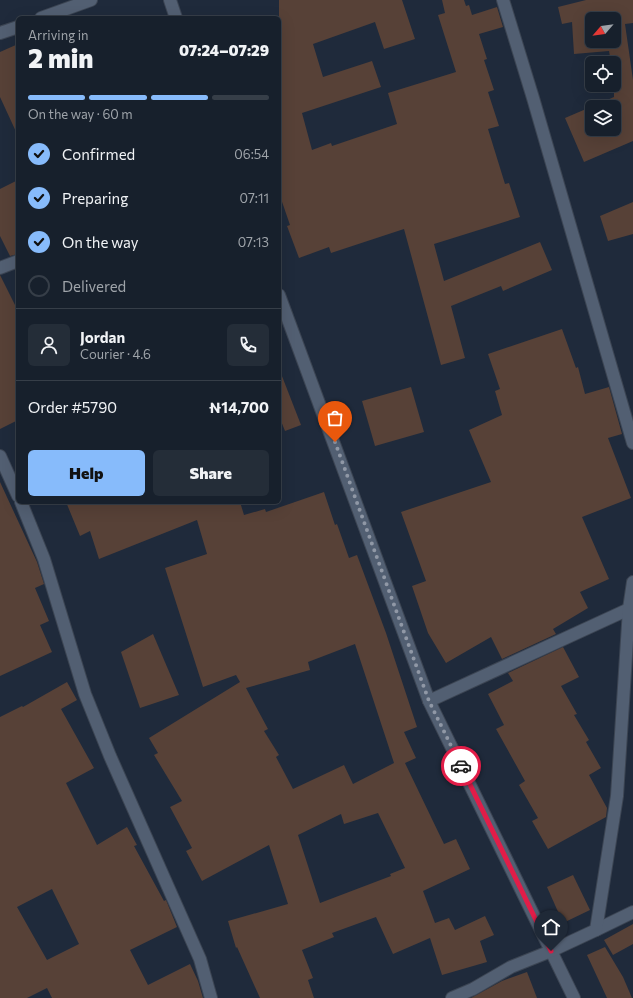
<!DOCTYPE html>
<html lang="en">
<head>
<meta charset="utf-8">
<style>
  :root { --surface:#17202c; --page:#242d38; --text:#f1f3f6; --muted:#9ea3a9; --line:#363e48; --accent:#87bbfb }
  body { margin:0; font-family:Commissioner,sans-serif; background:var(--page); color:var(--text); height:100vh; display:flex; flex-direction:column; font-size:15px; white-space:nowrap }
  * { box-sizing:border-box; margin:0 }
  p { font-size:13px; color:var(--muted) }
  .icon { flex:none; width:22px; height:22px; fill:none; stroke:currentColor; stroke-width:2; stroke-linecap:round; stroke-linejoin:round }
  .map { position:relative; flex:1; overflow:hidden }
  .details { position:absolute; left:16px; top:16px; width:265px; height:488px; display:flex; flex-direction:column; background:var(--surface); border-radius:6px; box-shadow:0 4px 16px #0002,0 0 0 1px var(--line) }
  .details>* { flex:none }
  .needle { width:26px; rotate:242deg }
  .fabs { position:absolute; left:585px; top:12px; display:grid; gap:8px }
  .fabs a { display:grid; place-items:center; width:36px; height:36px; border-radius:6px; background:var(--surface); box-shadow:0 4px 16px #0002,0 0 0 1px var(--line); font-size:20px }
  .pin { position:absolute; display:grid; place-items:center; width:34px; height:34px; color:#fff; margin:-41px -17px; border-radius:50% 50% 50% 0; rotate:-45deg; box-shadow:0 0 4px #0007 }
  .pin .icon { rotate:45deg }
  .courier { position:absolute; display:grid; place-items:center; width:40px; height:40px; margin:-20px; border:3px solid #e11d48; border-radius:50%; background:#fff; color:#222; box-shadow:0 1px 5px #0007 }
  .head em { font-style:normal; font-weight:800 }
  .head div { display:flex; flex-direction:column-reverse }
  .head { display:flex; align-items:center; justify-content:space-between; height:68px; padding:0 12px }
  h1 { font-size:26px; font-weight:800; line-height:30px }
  .bar { display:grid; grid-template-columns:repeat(4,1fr); gap:6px 4px; align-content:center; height:48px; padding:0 12px }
  .bar i { height:5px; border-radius:3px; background:var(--line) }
  .bar .active { background:var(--accent) }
  .bar p { grid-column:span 4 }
  .line { display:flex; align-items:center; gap:10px; padding:0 12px; border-top:1px solid var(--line) }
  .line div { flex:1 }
  .round { display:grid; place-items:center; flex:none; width:42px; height:42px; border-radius:6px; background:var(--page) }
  ol { padding:0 12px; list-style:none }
  li { display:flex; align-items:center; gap:12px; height:44px }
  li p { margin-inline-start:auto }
  li .icon { padding:4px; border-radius:50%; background:var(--accent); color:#111; stroke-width:4 }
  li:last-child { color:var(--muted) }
  li i { width:22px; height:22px; border:2px solid var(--line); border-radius:50% }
  .button { display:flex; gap:8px; margin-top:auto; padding:8px 12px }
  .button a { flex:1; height:46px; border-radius:6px; background:var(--accent); color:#111; font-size:16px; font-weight:800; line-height:46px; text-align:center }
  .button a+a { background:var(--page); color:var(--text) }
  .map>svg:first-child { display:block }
  .building { fill:#574137; fill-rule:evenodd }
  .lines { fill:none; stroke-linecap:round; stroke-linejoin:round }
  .minor-casing { stroke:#3c4553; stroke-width:14 }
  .minor { stroke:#525f72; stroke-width:12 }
  .done { stroke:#9098a6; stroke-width:4; stroke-dasharray:0 7.2 }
  .route { stroke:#e11d48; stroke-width:5 }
</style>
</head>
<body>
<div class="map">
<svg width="633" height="998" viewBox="0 0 633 998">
  <rect width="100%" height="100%" fill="#1f2a3b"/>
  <!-- building -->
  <g class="building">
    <path d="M279,0H402L415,39L384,49L375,22L313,44L323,77L372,61L381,87L302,113L312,150L331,143L332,146L397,124L388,93L456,72L438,15L445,13L442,0H464L466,6L469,5L472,15L497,7L503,27L479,34L487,59L484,60L494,90L488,92L499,126L488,129L505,184L509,183L520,217L434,244L444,281L540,242L552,270L503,291L501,286L451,306L465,358L441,365L404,229L331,253L329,247L299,258L287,226L290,225L279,193Z"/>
    <path d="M586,0H633V23L625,24L633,80V141L584,162L565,118L614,97V63H611L609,51L574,54L572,22L562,24L558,7ZM592,19H614V41H592ZM592,107H614V129H592Z"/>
    <path d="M18,44V136L0,97V52Z"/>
    <path d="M18,180V254L10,256L0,236V189Z"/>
    <path d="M633,202V234L608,241L600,216Z"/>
    <path d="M0,275L18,311V420L0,429Z"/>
    <path d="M562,329L576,368L578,367L585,394L609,387L622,434L608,438L631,498L582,517L609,579L580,592L588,608L553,629L556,634L502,659L491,637L446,663L428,633L412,586L426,581L401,512L491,482L469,430L502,415L495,391L500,389L488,354Z"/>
    <path d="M279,371H280L301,425L285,431L279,416Z"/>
    <path d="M411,387L424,432L375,446L362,401Z"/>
    <path d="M0,482L37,562L44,584L35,588L49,621L40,625L52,652L0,676Z"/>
    <path d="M324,492L335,525L337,524L349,558L357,555L386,633L417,727L404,732L416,758L405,763L444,844L456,839L470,869L423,891L435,923L449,918L455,930L485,916L494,935L480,941L487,962L442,975L430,938L393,954L376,917L332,933L334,937L302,950L313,978L308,980L314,998H260L237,947L236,948L228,921L288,904L269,845L202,881L186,851L192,848L170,807L182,801L154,755L158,753L149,738L240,682L236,675L203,687L165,568L207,554L197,520L99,559L90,531L80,536L66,502H240L244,515L265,509L266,512ZM355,644L394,763L353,784L344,765L293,789L276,757L279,755L264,731L268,729L246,688L310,670L308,662ZM378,813L405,868L390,874L391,876L320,903L298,835L341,814L344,824Z"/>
    <path d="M153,634L179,695L140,708L121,652Z"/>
    <path d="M563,647L579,677L561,686L577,714L574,715L589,740L586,742L601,768L589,775L607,808L606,817L548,849L532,821L538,818L519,785L525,781L496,729L504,725L488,694L513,681L508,673Z"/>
    <path d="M67,682L77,700L61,709L94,768L66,783L97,845L127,827L137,845L134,846L164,901L166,900L177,927L130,950L148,985L190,964L198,981L203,998H52L47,988L27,998H0V717L22,706L23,707ZM52,889L79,944L47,960L17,907Z"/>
    <path d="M573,875L590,910L563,923L547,887Z"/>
    <path d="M633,924V944L613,955L604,940Z"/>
    <path d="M605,947L623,977L632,998H607L587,955Z"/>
    <path d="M527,972L537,998H471L502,981Z"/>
  </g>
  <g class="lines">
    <defs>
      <g id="minor">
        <path d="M170,0L176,18"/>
        <path d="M503,0L533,98L633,443"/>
        <path d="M41,18L91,0"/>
        <path d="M0,33L18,27"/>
        <path d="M0,268L18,261"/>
        <path d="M279,295L429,701L574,998"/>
        <path d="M0,456L18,496"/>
        <path d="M21,502L44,559L85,694L110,756L200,959L211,998"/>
        <path d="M429,701L629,609"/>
        <path d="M596,930L633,912"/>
        <path d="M452,998L473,989L511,967L551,951L596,930L617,796L629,609L633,582"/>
      </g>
    </defs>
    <!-- minor casing -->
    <use href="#minor" class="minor-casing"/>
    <!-- minor -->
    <use href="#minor" class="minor"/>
  </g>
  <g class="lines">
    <!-- done -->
    <path class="done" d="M335,442L429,701L461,766"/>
    <!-- route -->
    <path class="route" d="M461,766L551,951"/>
  </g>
</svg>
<div class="fabs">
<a><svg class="needle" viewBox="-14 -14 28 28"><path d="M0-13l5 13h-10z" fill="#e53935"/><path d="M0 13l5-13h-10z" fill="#9ea3a9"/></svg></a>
<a><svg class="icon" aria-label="locate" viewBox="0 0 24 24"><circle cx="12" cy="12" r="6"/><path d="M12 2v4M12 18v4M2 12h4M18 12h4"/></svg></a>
<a><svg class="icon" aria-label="layers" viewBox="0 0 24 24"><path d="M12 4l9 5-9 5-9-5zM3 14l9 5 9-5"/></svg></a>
</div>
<div class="pin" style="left:335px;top:442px;background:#ea580c"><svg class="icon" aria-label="bag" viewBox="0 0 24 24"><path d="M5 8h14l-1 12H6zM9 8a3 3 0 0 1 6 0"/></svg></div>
<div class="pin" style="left:551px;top:951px;background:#1f2937"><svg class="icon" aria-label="home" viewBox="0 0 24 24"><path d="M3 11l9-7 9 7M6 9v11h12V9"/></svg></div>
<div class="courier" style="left:461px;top:766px"><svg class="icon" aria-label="car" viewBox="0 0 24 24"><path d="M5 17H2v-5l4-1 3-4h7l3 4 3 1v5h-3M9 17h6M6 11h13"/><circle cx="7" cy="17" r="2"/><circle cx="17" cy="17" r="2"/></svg></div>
<section class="details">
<div class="head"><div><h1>2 min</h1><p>Arriving in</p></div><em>07:24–07:29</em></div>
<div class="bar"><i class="active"></i><i class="active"></i><i class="active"></i><i></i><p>On the way · 60 m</p></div>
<ol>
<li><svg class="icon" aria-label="check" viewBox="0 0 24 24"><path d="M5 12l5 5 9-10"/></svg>Confirmed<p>06:54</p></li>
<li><svg class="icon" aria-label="check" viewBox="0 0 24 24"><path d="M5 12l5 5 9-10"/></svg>Preparing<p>07:11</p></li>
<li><svg class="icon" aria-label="check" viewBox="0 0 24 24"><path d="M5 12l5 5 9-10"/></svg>On the way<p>07:13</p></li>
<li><i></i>Delivered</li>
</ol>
<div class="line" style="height:72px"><a class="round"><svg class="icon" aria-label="person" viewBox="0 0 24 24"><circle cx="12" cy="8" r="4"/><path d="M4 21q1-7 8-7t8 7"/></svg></a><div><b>Jordan</b><p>Courier · 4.6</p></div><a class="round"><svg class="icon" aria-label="phone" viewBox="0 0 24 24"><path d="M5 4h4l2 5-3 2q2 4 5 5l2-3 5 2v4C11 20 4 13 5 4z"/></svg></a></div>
<div class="line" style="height:52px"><div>Order #5790</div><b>₦14,700</b></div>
<div class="button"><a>Help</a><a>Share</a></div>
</section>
</div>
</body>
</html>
